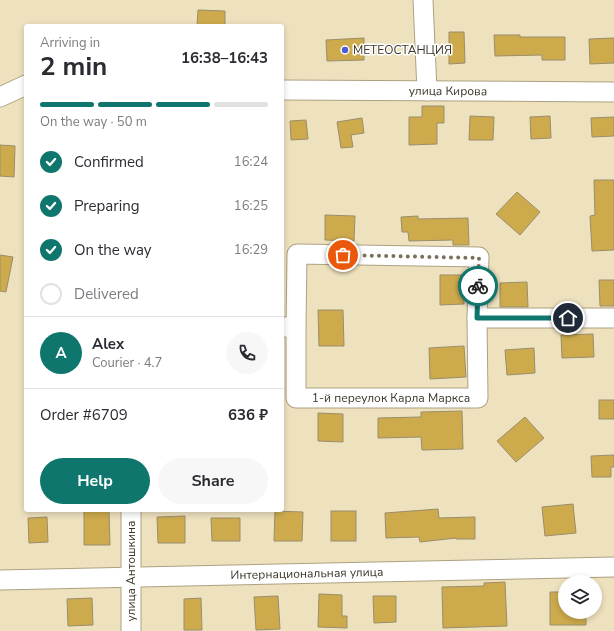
<!DOCTYPE html>
<html lang="en">
<head>
<meta charset="utf-8">
<style>
  :root { --surface:#fff; --page:#f7f7f7; --text:#2b2b33; --muted:#7c7c81; --line:#e1e1e2; --accent:#0f766e }
  body { margin:0; font-family:"Nunito Sans",sans-serif; background:var(--page); color:var(--text); height:100vh; display:flex; flex-direction:column; font-size:15px; white-space:nowrap }
  * { box-sizing:border-box; margin:0 }
  p { font-size:13px; color:var(--muted) }
  .icon { flex:none; width:22px; height:22px; fill:none; stroke:currentColor; stroke-width:2; stroke-linecap:round; stroke-linejoin:round }
  .map { position:relative; flex:1; overflow:hidden }
  .side { position:absolute; left:24px; top:24px; width:260px; height:488px; display:flex; flex-direction:column; background:var(--surface); border-radius:4px; box-shadow:0 2px 6px #0003 }
  .side>* { flex:none }
  .controls { position:absolute; left:558px; top:575px; display:grid; gap:8px }
  .controls a { display:grid; place-items:center; width:44px; height:44px; border-radius:50%; background:var(--surface); box-shadow:0 2px 6px #0003; font-size:20px }
  .pin { position:absolute; display:grid; place-items:center; width:34px; height:34px; color:#fff; margin:-17px; border:2px solid #fff; border-radius:50%; box-shadow:0 1px 4px #0007 }
  .courier { position:absolute; display:grid; place-items:center; width:40px; height:40px; margin:-20px; border:3px solid #0f766e; border-radius:50%; background:#fff; color:#222; box-shadow:0 1px 5px #0007 }
  .head em { font-style:normal; font-weight:700 }
  .head div { display:flex; flex-direction:column-reverse }
  .head { display:flex; align-items:center; justify-content:space-between; height:68px; padding:0 16px }
  h1 { font-size:26px; font-weight:700; line-height:30px }
  .bar { display:grid; grid-template-columns:repeat(4,1fr); gap:6px 4px; align-content:center; height:48px; padding:0 16px }
  .bar i { height:5px; border-radius:3px; background:var(--line) }
  .bar .selected { background:var(--accent) }
  .bar p { grid-column:span 4 }
  .line { display:flex; align-items:center; gap:10px; padding:0 16px; border-top:1px solid var(--line) }
  .line div { flex:1 }
  .round { display:grid; place-items:center; flex:none; width:42px; height:42px; border-radius:21px; background:var(--page) }
  ol { padding:0 16px; list-style:none }
  li { display:flex; align-items:center; gap:12px; height:44px }
  li p { margin-inline-start:auto }
  li .icon { padding:4px; border-radius:50%; background:var(--accent); color:#fff; stroke-width:4 }
  li:last-child { color:var(--muted) }
  li i { width:22px; height:22px; border:2px solid var(--line); border-radius:50% }
  .cta { display:flex; gap:8px; margin-top:auto; padding:8px 16px }
  .cta a { flex:1; height:46px; border-radius:24px; background:var(--accent); color:#fff; font-size:16px; font-weight:700; line-height:46px; text-align:center }
  .cta a+a { background:var(--page); color:var(--text) }
  .map>svg:first-child { display:block }
  .building { fill:#cdab4d; stroke:#998d6c }
  .lines { fill:none; stroke-linecap:round; stroke-linejoin:round }
  .minor-casing { stroke:#ada180; stroke-width:21 }
  .minor { stroke:#fff; stroke-width:19 }
  .done { stroke:#79715c; stroke-width:4; stroke-dasharray:0 7.2 }
  .route { stroke:#0f766e; stroke-width:5 }
  .poi-dot { fill:#4f5dd3; stroke:#fff; stroke-width:1.5 }
  .labels { text-anchor:middle; dominant-baseline:central; stroke-width:3; stroke-linejoin:round; paint-order:stroke }
  .poi-label { font-size:12px; fill:#3a3527; stroke:#fff; text-anchor:start }
  .street-label { font-size:12px; fill:#3a3527; stroke:#fff }
</style>
</head>
<body>
<div class="map">
<svg width="614" height="631" viewBox="0 0 614 631">
  <rect width="100%" height="100%" fill="#eee1be"/>
  <!-- building -->
  <g class="building">
    <path d="M198,10L225,11V26H197Z"/>
    <path d="M449,32H464L465,63L449,64Z"/>
    <path d="M494,35H520V37H565V60H542V55L495,56Z"/>
    <path d="M364,38V60L327,61L326,40Z"/>
    <path d="M614,38V63L590,64L589,39Z"/>
    <path d="M422,106H444V123H437V144L409,145V117H422Z"/>
    <path d="M470,116L494,117L493,140H469Z"/>
    <path d="M550,116L551,138L531,139L530,117Z"/>
    <path d="M614,117V136L592,137L591,118Z"/>
    <path d="M362,118L364,133L351,135L353,147L341,148L337,122Z"/>
    <path d="M306,120L308,139L291,140L290,121Z"/>
    <path d="M0,145L15,146L14,177L0,176Z"/>
    <path d="M594,180H614V250L592,251L590,216L595,215Z"/>
    <path d="M517,192L540,212L520,235L496,214Z"/>
    <path d="M325,215L355,216L354,241L325,240Z"/>
    <path d="M418,216V219L468,218L469,245H453V240L409,241L408,232H402L401,217Z"/>
    <path d="M0,255L13,257L6,292L0,291Z"/>
    <path d="M440,275H463L464,304L440,305Z"/>
    <path d="M599,280H614V306H600Z"/>
    <path d="M527,282L528,307H500V283Z"/>
    <path d="M318,310H343L344,346H319Z"/>
    <path d="M593,334L594,357L562,358L561,335Z"/>
    <path d="M464,346L466,377L430,379L429,348Z"/>
    <path d="M534,348L535,373L507,375L505,350Z"/>
    <rect x="599" y="400" width="15" height="19"/>
    <path d="M462,411L463,449L422,450L421,437L378,438V418L421,417V412Z"/>
    <path d="M318,413L343,414V442L318,441Z"/>
    <path d="M525,417L544,438L516,462L497,441Z"/>
    <path d="M614,455V467H611V477H592L591,456Z"/>
    <path d="M573,504L576,533L545,536L542,507Z"/>
    <path d="M438,509L439,518L475,517V539H456V538L420,542L419,537L386,538L385,513Z"/>
    <path d="M84,510H109L110,545H84Z"/>
    <path d="M275,511L303,512L302,541H274Z"/>
    <rect x="331" y="511" width="25" height="30"/>
    <path d="M185,516V543H158L157,517Z"/>
    <path d="M47,517L48,542L29,543L28,518Z"/>
    <path d="M211,518H240V541H212Z"/>
    <path d="M505,582L507,626L443,628L442,587L484,586V583Z"/>
    <path d="M550,592H565V612H586V625H550Z"/>
    <path d="M319,594L342,595V616H347V628L318,627Z"/>
    <path d="M278,596L280,629L256,630L254,597Z"/>
    <path d="M373,596H396V622L374,623Z"/>
    <path d="M92,598L93,625L68,626L67,599Z"/>
    <path d="M201,598L202,630H184V599Z"/>
  </g>
  <g class="lines">
    <defs>
      <g id="minor">
        <path d="M423,0L427,91"/>
        <path id="s1" d="M282,90L614,92"/>
        <path d="M0,97L26,85"/>
        <path id="s2" d="M282,327H296V398H478L477,318H614"/>
        <path d="M296,327L297,254L479,257L477,318"/>
        <path d="M131,510V631"/>
        <path id="s3" d="M0,580L614,567"/>
      </g>
    </defs>
    <!-- minor casing -->
    <use href="#minor" class="minor-casing"/>
    <!-- minor -->
    <use href="#minor" class="minor"/>
  </g>
  <g class="lines">
    <!-- done -->
    <path class="done" d="M343,255L479,258L478,286"/>
    <!-- route -->
    <path class="route" d="M478,286L477,318H568"/>
  </g>
  <!-- markers -->
  <circle class="poi-dot" cx="345" cy="50" r="4"/>
  <g class="labels">
    <!-- poi labels -->
    <g class="poi-label">
      <text x="353" y="50">МЕТЕОСТАНЦИЯ</text>
    </g>
    <!-- street labels -->
    <g class="street-label">
      <text stroke="none"><textPath href="#s1" startOffset="166">улица Кирова</textPath></text>
      <text stroke="none"><textPath href="#s2" startOffset="180">1-й переулок Карла Маркса</textPath></text>
      <text transform="translate(131 571) rotate(-90)">улица Антошкина</text>
      <text stroke="none"><textPath href="#s3" startOffset="307">Интернациональная улица</textPath></text>
    </g>
  </g>
</svg>
<div class="controls">
<a><svg class="icon" aria-label="layers" viewBox="0 0 24 24"><path d="M12 4l9 5-9 5-9-5zM3 14l9 5 9-5"/></svg></a>
</div>
<div class="pin" style="left:343px;top:255px;background:#ea580c"><svg class="icon" aria-label="bag" viewBox="0 0 24 24"><path d="M5 8h14l-1 12H6zM9 8a3 3 0 0 1 6 0"/></svg></div>
<div class="pin" style="left:568px;top:318px;background:#1f2937"><svg class="icon" aria-label="home" viewBox="0 0 24 24"><path d="M3 11l9-7 9 7M6 9v11h12V9"/></svg></div>
<div class="courier" style="left:478px;top:286px"><svg class="icon" aria-label="bike" viewBox="0 0 24 24"><circle cx="6" cy="16" r="4"/><circle cx="18" cy="16" r="4"/><path d="M6 16l4-8h5l3 8M10 8l3 8H6M13 5h3"/></svg></div>
<section class="side">
<div class="head"><div><h1>2 min</h1><p>Arriving in</p></div><em>16:38–16:43</em></div>
<div class="bar"><i class="selected"></i><i class="selected"></i><i class="selected"></i><i></i><p>On the way · 50 m</p></div>
<ol>
<li><svg class="icon" aria-label="check" viewBox="0 0 24 24"><path d="M5 12l5 5 9-10"/></svg>Confirmed<p>16:24</p></li>
<li><svg class="icon" aria-label="check" viewBox="0 0 24 24"><path d="M5 12l5 5 9-10"/></svg>Preparing<p>16:25</p></li>
<li><svg class="icon" aria-label="check" viewBox="0 0 24 24"><path d="M5 12l5 5 9-10"/></svg>On the way<p>16:29</p></li>
<li><i></i>Delivered</li>
</ol>
<div class="line" style="height:72px"><b class="round" style="background:var(--accent);color:#fff">A</b><div><b>Alex</b><p>Courier · 4.7</p></div><a class="round"><svg class="icon" aria-label="phone" viewBox="0 0 24 24"><path d="M5 4h4l2 5-3 2q2 4 5 5l2-3 5 2v4C11 20 4 13 5 4z"/></svg></a></div>
<div class="line" style="height:52px"><div>Order #6709</div><b>636 ₽</b></div>
<div class="cta"><a>Help</a><a>Share</a></div>
</section>
</div>
</body>
</html>
